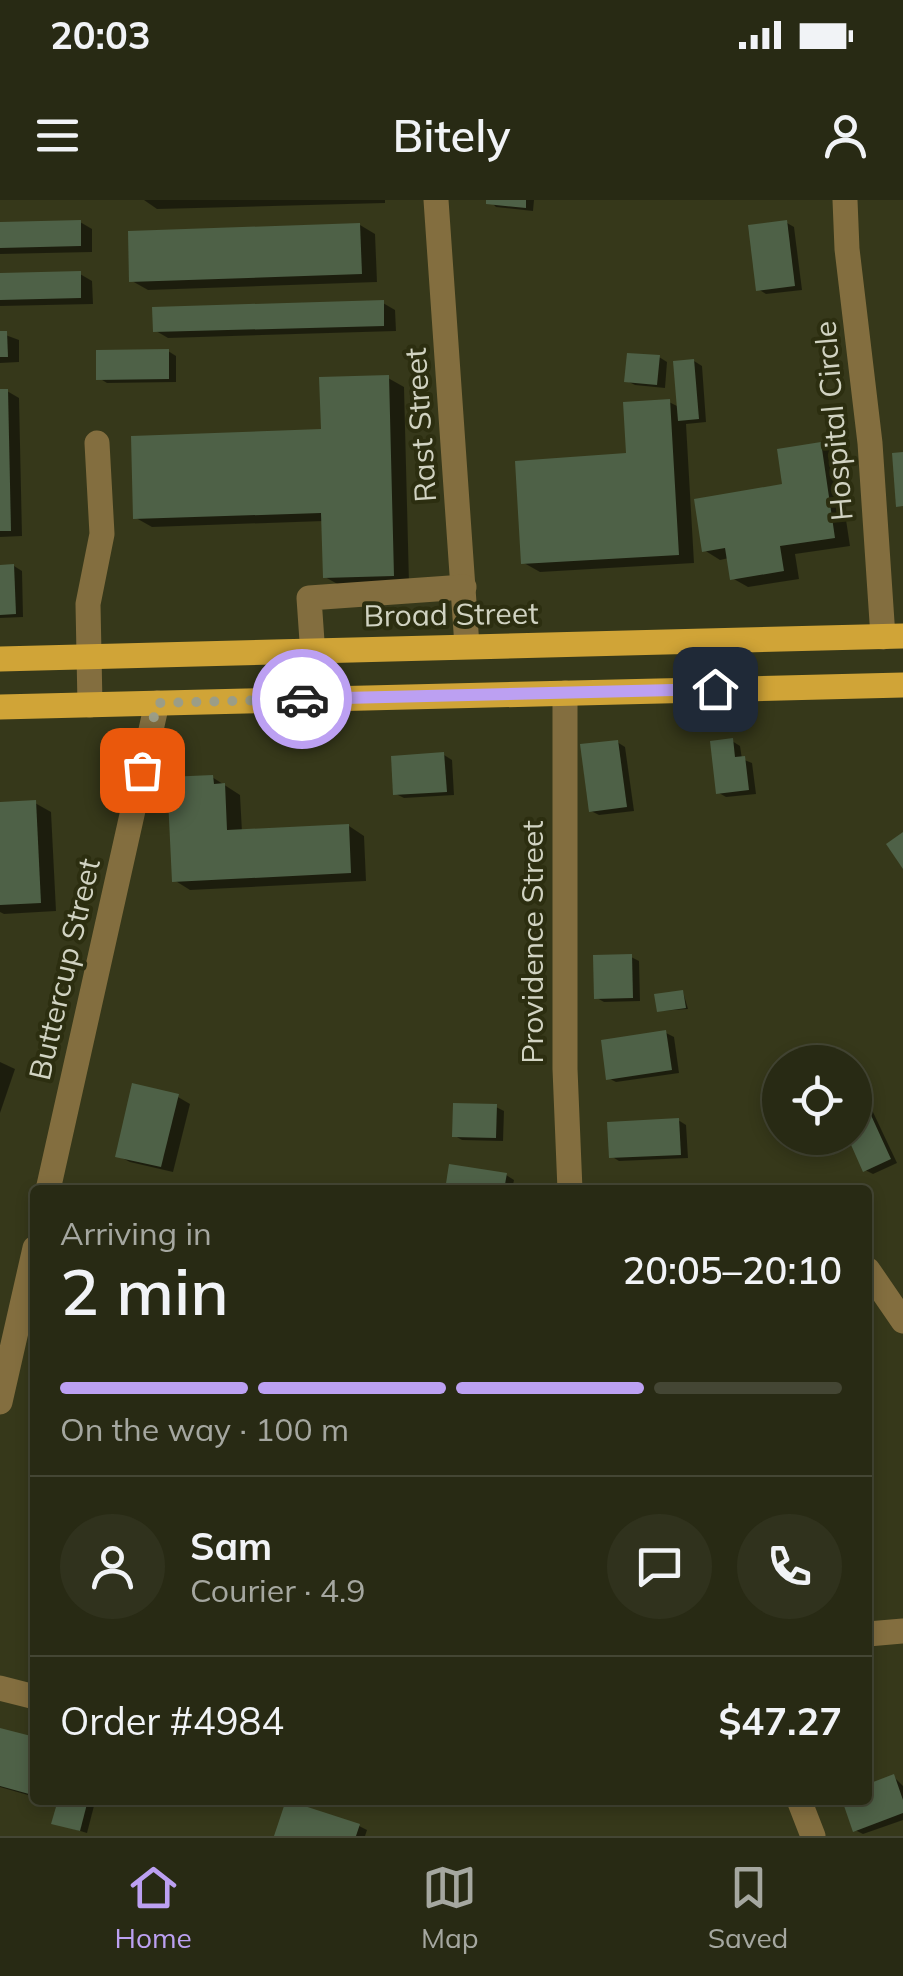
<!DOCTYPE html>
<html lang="en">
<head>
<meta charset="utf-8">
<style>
  :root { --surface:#282a14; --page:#30321d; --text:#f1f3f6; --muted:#a5a7a0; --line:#444634; --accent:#bca0f2 }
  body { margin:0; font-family:Mulish,sans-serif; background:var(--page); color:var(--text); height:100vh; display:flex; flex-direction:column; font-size:38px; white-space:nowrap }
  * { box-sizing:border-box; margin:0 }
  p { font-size:32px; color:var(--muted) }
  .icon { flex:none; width:55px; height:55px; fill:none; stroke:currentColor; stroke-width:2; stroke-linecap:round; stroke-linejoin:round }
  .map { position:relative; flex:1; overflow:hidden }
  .drawer { position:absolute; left:30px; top:985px; width:842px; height:620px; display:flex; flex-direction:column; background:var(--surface); border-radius:10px; box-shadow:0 5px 15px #0003,0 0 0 2px var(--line) }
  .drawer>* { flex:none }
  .buttons { position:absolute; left:762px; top:845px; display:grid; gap:20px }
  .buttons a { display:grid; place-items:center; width:110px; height:110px; border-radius:50%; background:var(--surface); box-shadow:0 5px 15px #0003,0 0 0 2px var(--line); font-size:50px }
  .pin { position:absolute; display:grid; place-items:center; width:85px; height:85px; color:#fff; margin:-42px; border-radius:20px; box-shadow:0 5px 15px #0006 }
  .courier { position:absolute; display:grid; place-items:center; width:100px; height:100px; margin:-50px; border:8px solid #bca0f2; border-radius:50%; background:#fff; color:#222; box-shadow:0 2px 12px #0007 }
  .summary em { font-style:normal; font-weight:600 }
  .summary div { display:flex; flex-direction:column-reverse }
  .summary { display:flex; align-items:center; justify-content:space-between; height:170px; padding:0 30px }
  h1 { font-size:65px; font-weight:600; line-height:75px }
  .bar { display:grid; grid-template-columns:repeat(4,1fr); gap:15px 10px; align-content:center; height:120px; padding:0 30px }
  .bar i { height:12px; border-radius:8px; background:var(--line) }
  .bar .on { background:var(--accent) }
  .bar p { grid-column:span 4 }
  .line { display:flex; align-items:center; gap:25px; padding:0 30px; border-top:2px solid var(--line) }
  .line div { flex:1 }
  .round { display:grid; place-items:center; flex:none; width:105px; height:105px; border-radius:52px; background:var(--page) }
  .status { display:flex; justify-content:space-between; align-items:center; height:70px; padding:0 50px; background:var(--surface); direction:ltr }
  .status svg { height:28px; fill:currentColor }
  header { display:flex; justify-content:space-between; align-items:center; height:130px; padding:0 30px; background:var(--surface); font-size:45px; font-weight:600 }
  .menu { display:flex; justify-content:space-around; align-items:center; height:140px; border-top:2px solid var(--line); background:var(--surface); font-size:28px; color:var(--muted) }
  .menu a { display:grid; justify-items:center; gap:5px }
  .menu .on { color:var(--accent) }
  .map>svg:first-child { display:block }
  .shadow { fill:#0007 }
  .building { fill:#4e6147 }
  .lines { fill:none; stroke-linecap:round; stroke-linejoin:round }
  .minor { stroke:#836e3f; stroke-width:25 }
  .major { stroke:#d0a437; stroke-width:25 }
  .done { stroke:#9b9d87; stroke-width:10; stroke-dasharray:0 18 }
  .route { stroke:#bca0f2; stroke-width:12 }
  .labels { text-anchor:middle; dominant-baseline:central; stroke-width:8; stroke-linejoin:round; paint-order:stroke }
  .street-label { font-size:30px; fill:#d1d3c2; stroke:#2c2e10 }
</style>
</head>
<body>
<div class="status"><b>20:03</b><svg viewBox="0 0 49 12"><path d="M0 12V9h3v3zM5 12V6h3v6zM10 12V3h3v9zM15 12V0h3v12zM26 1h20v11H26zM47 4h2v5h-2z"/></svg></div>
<header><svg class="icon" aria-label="menu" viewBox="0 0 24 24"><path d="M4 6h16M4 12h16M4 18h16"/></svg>Bitely<svg class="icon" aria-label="person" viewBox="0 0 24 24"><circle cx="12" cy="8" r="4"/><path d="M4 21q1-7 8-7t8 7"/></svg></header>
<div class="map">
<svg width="903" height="1636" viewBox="0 0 903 1636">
  <rect width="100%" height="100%" fill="#36381a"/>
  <!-- shadow -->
  <g class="shadow">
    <path d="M144,0H385V3L157,9Z"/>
    <path d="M489,0H534L533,11L496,7Z"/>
    <path d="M80,22L92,29V52L0,54V24Z"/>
    <path d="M787,23L794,27L802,90L766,94L758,89Z"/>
    <path d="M360,25L375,34L377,82L148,90L132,81Z"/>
    <path d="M80,74L92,81L93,104L0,106V76Z"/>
    <path d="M383,103L395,110L396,131L168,138L156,131Z"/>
    <path d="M0,133L19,140V162L0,163Z"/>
    <path d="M168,151L176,156V182L107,183L99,178Z"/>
    <path d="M659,157L667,162L665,188L635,185L627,181Z"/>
    <path d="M694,161L702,166L706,222L686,224L694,363L540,372L524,363L628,256L669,202L679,207Z"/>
    <path d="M388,178L404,187L409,383L341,386L325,377L324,321L152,327L136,318L323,232Z"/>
    <path d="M0,191H7L19,198L22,336L0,337Z"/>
    <path d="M820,245L836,254L850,346L795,354L799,379L748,387L732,378L729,358L720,360L704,350L785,287Z"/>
    <path d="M14,366L22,371L23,417L0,418V367Z"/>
    <path d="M732,541L740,546L742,559L752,563L756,594L726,597L719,593Z"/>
    <path d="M617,542L625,547L634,611L599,615L591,611Z"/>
    <path d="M444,555L452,560L454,595L404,598L396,594Z"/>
    <path d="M212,577L240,595L242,632L349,626L364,636L366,681L190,690L174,680Z"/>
    <path d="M35,603L51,612L56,711L4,714L0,712V605Z"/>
    <path d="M631,757L639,761L640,801L604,802L597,798Z"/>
    <path d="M683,792L688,809L659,811Z"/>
    <path d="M666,833L674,837L679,873L616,882L608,878Z"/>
    <path d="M0,862L15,869L0,913Z"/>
    <path d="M178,897L190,904L173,972L130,962L118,956Z"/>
    <path d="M865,905L872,910L897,963L873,974L865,970L850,938H855V910Z"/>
    <path d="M496,907L504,911L503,941L462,940L455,936Z"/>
    <path d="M678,920L686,925L688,958L619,961L611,956Z"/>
    <path d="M506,975L514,980L512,990H447Z"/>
    <path d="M0,1530L35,1539V1597L0,1587Z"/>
    <path d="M894,1577L903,1586V1620L863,1634L855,1630L845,1600H868V1587Z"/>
    <path d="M60,1600L95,1602L87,1633L54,1623Z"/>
    <path d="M359,1626L367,1630L365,1636H277Z"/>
  </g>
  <!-- building -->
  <g class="building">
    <path d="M486,0H526V8L486,4Z"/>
    <path d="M81,20V46L0,48V22Z"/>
    <path d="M787,20L795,86L756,91L748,25Z"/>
    <path d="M360,23L362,74L129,82L128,31Z"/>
    <path d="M81,71V98L0,100V73Z"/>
    <path d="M384,100V126L153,132L152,107Z"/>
    <path d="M0,131H7L8,157H0Z"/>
    <path d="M169,149V179L96,180V150Z"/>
    <path d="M627,153L660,155L657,185L624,182Z"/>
    <path d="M694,159L699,219L678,221L673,161Z"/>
    <path d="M389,175L394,376L323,378L321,313L133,319L131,236L321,229L319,177Z"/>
    <path d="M0,189H8L11,331H0Z"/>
    <path d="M670,199L679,355L521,364L515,261L626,253L623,202Z"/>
    <path d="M821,242L835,338L780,346L784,371L730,380L725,348L702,352L694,299L782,284L777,249Z"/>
    <path d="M903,252V306L896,307L892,253Z"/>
    <path d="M14,364L16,414L0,415V365Z"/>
    <path d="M733,538L735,557L745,556L749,590L716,594L710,541Z"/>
    <path d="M618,540L627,607L589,612L580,544Z"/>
    <path d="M444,552L447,592L393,595L391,556Z"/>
    <path d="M213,575L214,584L225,583L227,630L349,624L351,673L172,682L167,577Z"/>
    <path d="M36,600L41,703L0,705V602Z"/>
    <path d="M903,632V669L886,644Z"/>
    <path d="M632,754L633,798L594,799L593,755Z"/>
    <path d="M683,790L686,808L657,812L654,794Z"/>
    <path d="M666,830L672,870L606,880L601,840Z"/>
    <path d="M132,883L179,894L161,967L115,957Z"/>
    <path d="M865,902L891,959L863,972L848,938H855V907Z"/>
    <path d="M453,903L497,904L496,938L452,937Z"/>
    <path d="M679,918L681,955L609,958L607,922Z"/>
    <path d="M449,964L507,973L504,990H445Z"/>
    <path d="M0,1528L35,1537V1579L29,1594L0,1586Z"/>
    <path d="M894,1574L903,1600V1613L853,1632L842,1600H868V1584Z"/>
    <path d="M58,1600H88L80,1631L51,1624Z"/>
    <path d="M286,1600L360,1624L356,1636H274Z"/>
  </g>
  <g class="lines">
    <!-- minor -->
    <g class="minor">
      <path d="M436,0L467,446"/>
      <path d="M845,0L847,49L870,243L883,437"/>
      <path d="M565,493V869L570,990"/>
      <path d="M316,499L309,398L464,387"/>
      <path d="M90,505L88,404L102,334L97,243"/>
      <path d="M48,990L157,503"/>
      <path d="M868,1070L903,1121"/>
      <path d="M0,1202L35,1048"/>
      <path d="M868,1434L903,1431"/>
      <path d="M0,1488L35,1497"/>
      <path d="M799,1600L813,1636"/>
    </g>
    <!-- major -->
    <g class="major">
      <path d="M0,459L903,436"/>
      <path d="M0,507L903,485"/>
    </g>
  </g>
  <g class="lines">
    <!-- done -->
    <path class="done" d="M142,570L157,503L302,499"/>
    <!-- route -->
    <path class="route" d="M302,499L715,489"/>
  </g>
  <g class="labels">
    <!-- street labels -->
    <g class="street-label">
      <text transform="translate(833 221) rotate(-95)">Hospital Circle</text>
      <text transform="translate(420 225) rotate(-94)">Rast Street</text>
      <text transform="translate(451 414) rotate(-1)">Broad Street</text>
      <text transform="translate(532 742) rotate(-90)">Providence Street</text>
      <text transform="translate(64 769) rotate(-77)">Buttercup Street</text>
    </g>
  </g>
</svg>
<div class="buttons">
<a><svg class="icon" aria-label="locate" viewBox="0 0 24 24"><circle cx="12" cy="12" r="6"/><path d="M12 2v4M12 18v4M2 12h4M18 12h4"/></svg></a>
</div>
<div class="pin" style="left:142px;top:570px;background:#ea580c"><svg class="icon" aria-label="bag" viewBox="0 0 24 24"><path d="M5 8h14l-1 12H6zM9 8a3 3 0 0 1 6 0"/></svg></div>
<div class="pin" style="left:715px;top:489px;background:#1f2937"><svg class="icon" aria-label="home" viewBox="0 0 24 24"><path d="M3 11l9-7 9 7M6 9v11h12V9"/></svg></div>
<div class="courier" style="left:302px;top:499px"><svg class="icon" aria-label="car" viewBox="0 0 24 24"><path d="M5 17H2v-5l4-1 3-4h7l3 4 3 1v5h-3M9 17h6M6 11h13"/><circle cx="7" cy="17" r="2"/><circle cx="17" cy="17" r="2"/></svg></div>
<section class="drawer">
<div class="summary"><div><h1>2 min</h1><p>Arriving in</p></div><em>20:05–20:10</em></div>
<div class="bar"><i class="on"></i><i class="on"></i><i class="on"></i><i></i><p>On the way · 100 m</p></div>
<div class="line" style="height:180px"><a class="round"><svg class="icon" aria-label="person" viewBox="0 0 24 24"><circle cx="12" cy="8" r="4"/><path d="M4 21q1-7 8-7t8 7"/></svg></a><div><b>Sam</b><p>Courier · 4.9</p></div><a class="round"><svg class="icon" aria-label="chat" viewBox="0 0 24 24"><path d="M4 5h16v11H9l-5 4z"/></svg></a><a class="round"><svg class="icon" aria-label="phone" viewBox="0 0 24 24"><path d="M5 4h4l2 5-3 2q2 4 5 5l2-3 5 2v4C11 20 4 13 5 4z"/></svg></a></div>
<div class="line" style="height:130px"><div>Order #4984</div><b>$47.27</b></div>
</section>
</div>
<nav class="menu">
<a class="on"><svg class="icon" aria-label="home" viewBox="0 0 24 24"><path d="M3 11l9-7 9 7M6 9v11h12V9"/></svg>Home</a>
<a><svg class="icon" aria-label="map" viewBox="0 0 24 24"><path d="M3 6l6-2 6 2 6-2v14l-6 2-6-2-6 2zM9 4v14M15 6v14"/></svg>Map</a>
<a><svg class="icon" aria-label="saved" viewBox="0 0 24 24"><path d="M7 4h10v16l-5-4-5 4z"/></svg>Saved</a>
</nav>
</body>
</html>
